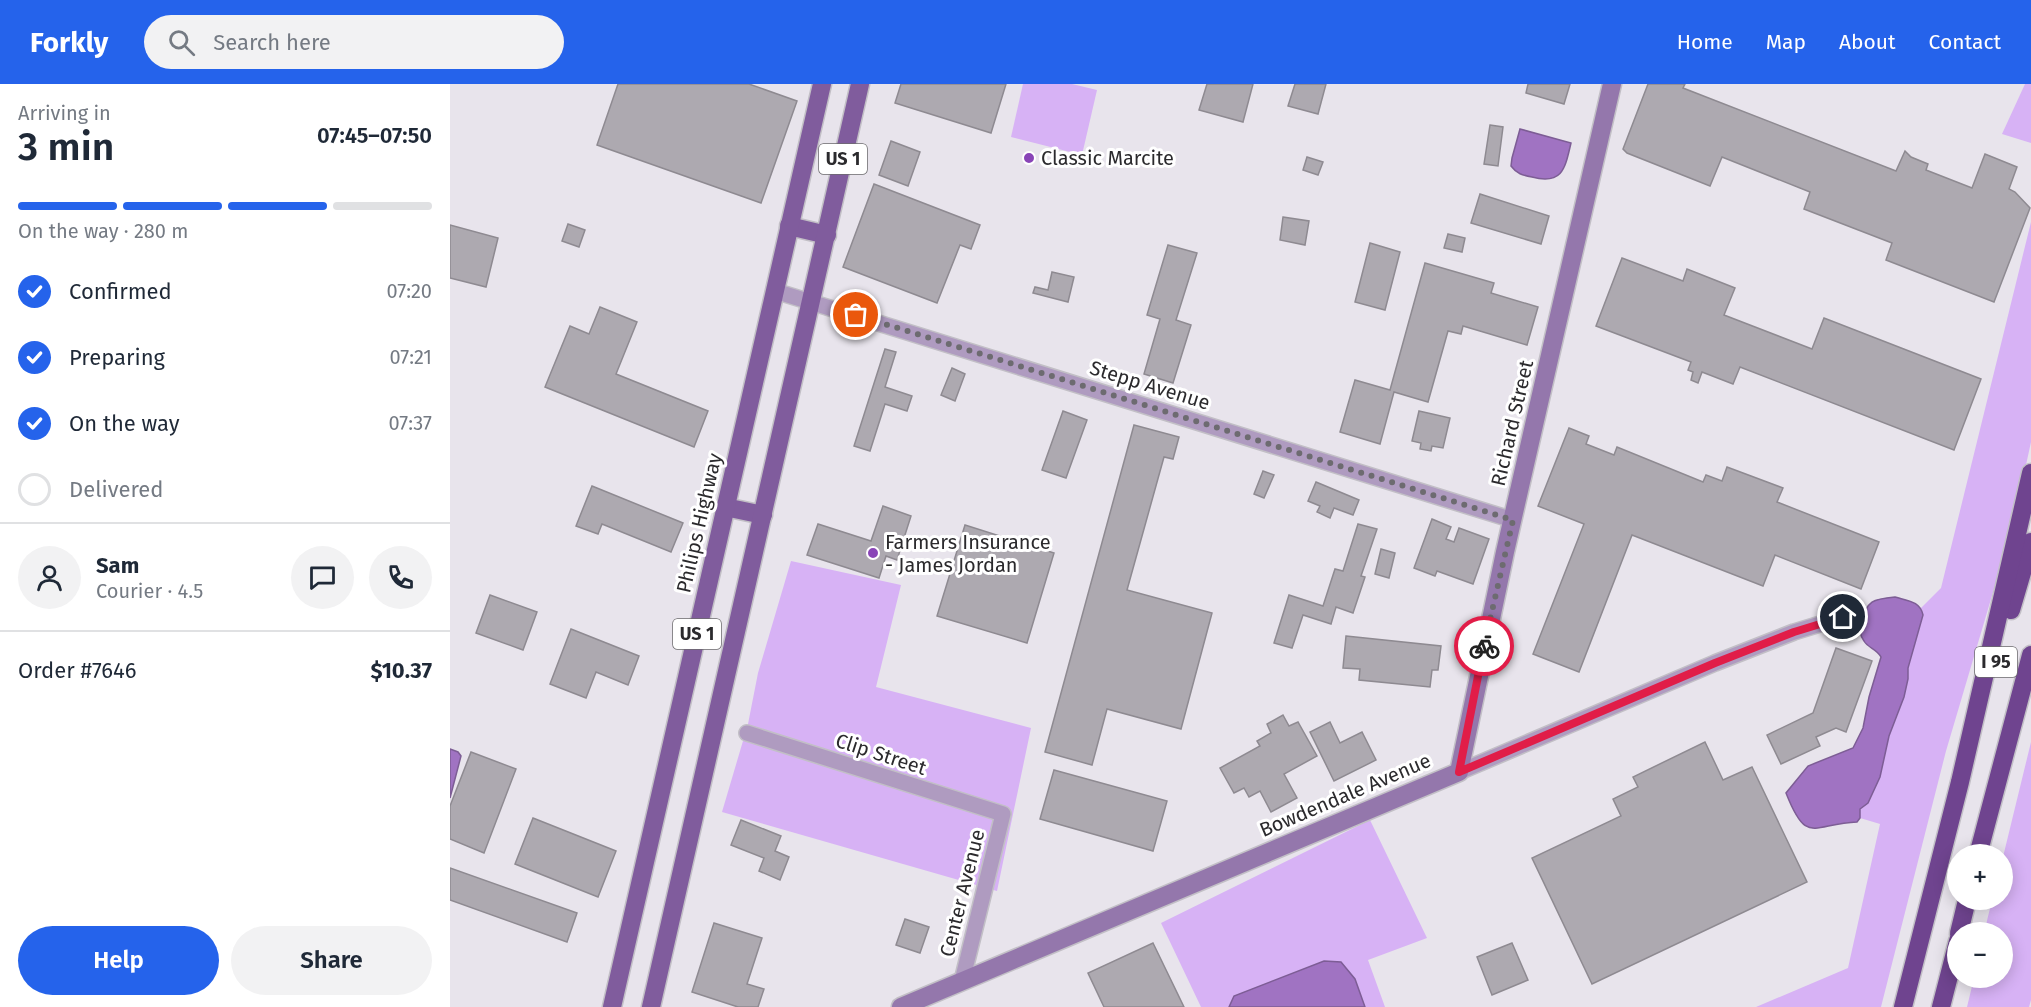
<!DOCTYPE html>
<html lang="en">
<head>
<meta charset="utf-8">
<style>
  :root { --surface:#fff; --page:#f2f2f3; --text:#1f2937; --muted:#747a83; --line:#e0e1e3; --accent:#2563eb }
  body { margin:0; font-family:"Fira Sans",sans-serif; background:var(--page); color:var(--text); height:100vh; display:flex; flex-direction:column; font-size:22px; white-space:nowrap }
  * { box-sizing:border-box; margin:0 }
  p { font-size:20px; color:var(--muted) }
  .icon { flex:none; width:33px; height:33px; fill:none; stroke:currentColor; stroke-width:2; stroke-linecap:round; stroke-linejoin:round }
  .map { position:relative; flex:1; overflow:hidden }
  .sheet { display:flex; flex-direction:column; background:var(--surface); width:450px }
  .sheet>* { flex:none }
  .buttons { position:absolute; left:1497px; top:760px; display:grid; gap:12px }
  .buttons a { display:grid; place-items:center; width:66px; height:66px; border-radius:50%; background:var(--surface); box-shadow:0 3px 15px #0003; font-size:30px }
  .pin { position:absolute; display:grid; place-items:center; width:51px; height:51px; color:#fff; margin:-26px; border:3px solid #fff; border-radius:50%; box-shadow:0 2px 6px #0007 }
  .courier { position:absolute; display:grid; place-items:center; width:60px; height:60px; margin:-30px; border:4px solid #e11d48; border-radius:50%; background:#fff; color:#222; box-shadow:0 2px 8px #0007 }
  .head em { font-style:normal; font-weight:600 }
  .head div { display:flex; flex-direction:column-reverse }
  .head { display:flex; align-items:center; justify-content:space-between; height:102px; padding:0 18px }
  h1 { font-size:39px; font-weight:600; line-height:45px }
  .bar { display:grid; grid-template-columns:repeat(4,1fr); gap:9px 6px; align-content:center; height:72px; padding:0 18px }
  .bar i { height:8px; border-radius:4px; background:var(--line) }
  .bar .on { background:var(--accent) }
  .bar p { grid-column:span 4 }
  .line { display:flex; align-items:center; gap:15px; padding:0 18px; border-top:2px solid var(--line) }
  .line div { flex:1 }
  .round { display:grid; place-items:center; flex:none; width:63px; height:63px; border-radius:32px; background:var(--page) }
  ol { padding:0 18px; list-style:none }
  li { display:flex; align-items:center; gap:18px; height:66px }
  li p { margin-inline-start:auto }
  li .icon { padding:6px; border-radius:50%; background:var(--accent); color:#fff; stroke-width:4 }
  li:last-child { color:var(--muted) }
  li i { width:33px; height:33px; border:3px solid var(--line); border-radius:50% }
  .button { display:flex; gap:12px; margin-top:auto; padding:12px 18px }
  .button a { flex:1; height:69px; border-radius:36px; background:var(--accent); color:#fff; font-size:24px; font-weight:600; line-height:69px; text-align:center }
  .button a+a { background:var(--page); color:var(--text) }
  header { display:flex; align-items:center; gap:36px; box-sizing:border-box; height:84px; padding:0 30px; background:var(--accent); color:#fff }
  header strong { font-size:28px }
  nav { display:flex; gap:33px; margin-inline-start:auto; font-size:21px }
  .search { width:420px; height:54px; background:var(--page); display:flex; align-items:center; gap:15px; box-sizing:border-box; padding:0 21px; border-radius:33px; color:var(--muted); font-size:22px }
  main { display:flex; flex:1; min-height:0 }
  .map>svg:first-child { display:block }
  .green { fill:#d7b2f5 }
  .water { fill:#a073c2; stroke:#7d5d95; stroke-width:1.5 }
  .building { fill:#ada9b0; stroke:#8e8a91; stroke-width:1.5 }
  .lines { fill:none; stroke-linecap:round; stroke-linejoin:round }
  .street-casing { stroke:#c2bfc6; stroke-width:18 }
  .secondary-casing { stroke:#c2bfc6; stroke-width:21 }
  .primary-casing { stroke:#c2bfc6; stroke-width:21 }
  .highway-casing { stroke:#c2bfc6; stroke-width:21 }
  .street { stroke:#af9bc0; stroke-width:15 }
  .secondary { stroke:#9477ac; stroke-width:18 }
  .primary { stroke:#805c9d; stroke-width:18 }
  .highway { stroke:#6f448f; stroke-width:18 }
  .done { stroke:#6d6b70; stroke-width:6; stroke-dasharray:0 10.8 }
  .route { stroke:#e11d48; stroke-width:8 }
  .poi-dot { fill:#8944b7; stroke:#fff; stroke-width:2 }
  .labels { text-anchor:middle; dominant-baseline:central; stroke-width:6; stroke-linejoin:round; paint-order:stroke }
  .shield { fill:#fff; stroke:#6b6a6c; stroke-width:1.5 }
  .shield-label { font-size:18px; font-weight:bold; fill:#2b2a2d }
  .poi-label { font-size:20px; fill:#2b2a2d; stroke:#fff; text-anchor:start }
  .street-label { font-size:20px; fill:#2b2a2d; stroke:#fff }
</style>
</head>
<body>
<header>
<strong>Forkly</strong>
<div class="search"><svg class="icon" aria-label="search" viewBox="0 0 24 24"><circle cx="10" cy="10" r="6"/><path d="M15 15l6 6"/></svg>Search here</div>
<nav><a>Home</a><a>Map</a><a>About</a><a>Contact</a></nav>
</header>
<main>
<section class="sheet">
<div class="head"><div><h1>3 min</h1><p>Arriving in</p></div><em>07:45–07:50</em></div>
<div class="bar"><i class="on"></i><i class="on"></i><i class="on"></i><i></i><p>On the way · 280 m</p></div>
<ol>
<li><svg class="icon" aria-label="check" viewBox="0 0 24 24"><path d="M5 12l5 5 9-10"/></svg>Confirmed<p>07:20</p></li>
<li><svg class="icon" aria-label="check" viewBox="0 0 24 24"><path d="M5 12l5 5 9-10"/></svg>Preparing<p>07:21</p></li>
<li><svg class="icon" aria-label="check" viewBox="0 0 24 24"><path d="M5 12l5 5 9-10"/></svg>On the way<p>07:37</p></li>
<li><i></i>Delivered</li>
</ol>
<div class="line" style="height:108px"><a class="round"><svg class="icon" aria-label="person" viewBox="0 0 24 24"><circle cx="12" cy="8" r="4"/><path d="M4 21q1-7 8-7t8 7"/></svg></a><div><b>Sam</b><p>Courier · 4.5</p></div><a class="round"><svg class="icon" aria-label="chat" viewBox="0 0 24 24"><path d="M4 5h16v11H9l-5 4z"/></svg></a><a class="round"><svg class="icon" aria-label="phone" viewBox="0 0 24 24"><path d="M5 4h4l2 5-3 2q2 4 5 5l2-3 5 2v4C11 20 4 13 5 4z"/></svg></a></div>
<div class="line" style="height:78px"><div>Order #7646</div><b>$10.37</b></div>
<div class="button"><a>Help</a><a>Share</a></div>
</section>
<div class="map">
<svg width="1581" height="923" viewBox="0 0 1581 923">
  <rect width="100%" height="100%" fill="#e8e4ec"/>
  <!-- green -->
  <g class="green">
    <path d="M573,0H622L647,6L632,71L561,53Z"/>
    <path d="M1575,0H1581V59L1552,50Z"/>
    <path d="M1581,138V358L1569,413L1549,488L1496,667L1431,923H1306L1398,884L1430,740L1410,734L1409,725L1418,718L1430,693L1439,652L1448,630L1458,595V584L1473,531L1471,524L1491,504Z"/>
    <path d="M341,477L451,501L426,603L581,644L547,807L272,728L298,640L308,589Z"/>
    <path d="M1581,658V916L1579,923H1517L1524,894H1552V849H1534L1542,816H1552L1553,773Z"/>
    <path d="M920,736L977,854L918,876L935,923H915L905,895L784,912L779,923H751L711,839Z"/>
  </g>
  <!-- water -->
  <g class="water">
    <path d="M1070,45L1121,59C1115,84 1113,101 1082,93C1072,91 1067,90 1061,82L1062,74Z"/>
    <path d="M1445,513C1458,517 1470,517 1473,531L1458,584V595L1454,613L1439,652L1430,693L1418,719L1410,725V734L1407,738C1362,740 1357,762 1336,709L1358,682L1403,664L1413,644L1419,613L1431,573C1427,565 1418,564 1414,557C1409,550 1410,546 1411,539C1417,516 1423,515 1445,513Z"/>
    <path d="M0,665L8,668L11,672L0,714Z"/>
    <path d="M874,877L891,878L905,895L915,923H779L784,912Z"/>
  </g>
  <!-- building -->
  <g class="building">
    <path d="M168,0H299L347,17L311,119L147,61Z"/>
    <path d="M451,0H556L541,49L445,19Z"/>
    <path d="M757,0H803L793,38L749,26Z"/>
    <path d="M845,0H876L868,30L838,22Z"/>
    <path d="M1078,0H1120L1114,20L1076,9Z"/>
    <path d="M1198,0H1235L1233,4L1446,87L1455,67L1461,73L1478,80L1476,86L1522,104L1535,70L1567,83L1559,105L1565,108L1580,124L1544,218L1436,176L1442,159L1354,125L1360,108L1272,73L1260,102L1177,69L1173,65Z"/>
    <path d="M1040,41L1053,43L1048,82L1034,80Z"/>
    <path d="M441,57L470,68L458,102L429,91Z"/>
    <path d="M857,73L873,78L868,91L853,86Z"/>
    <path d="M424,100L530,141L521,165L510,161L487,219L393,183Z"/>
    <path d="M1030,110L1099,132L1091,160L1021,139Z"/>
    <path d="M833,133L859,137L855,161L830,156Z"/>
    <path d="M118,140L135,146L129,163L112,157Z"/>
    <path d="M0,141L48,154L36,203L0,194Z"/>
    <path d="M998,150L1015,154L1012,168L994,164Z"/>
    <path d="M920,159L950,168L935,226L905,218Z"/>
    <path d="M718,161L747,169L726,236L741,241L723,299L694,290L710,235L697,231Z"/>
    <path d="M1172,174L1233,197L1237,185L1285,204L1274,231L1362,265L1374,234L1531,295L1504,366L1290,283L1283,300L1252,288L1248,299L1241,296L1243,288L1238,286L1241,278L1146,242Z"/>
    <path d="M975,179L1044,199L1041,209L1088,223L1077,261L1013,242L1011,250L998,247L978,318L944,308L930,360L890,348L905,296L940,306Z"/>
    <path d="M602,188L624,193L618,218L583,209L585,203L598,206Z"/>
    <path d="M150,223L187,238L166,290L258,327L244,363L95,303L120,242L139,250Z"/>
    <path d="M435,265L446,268L435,303L462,312L457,327L435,320L420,367L404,362Z"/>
    <path d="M502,284L515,290L505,317L491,311Z"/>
    <path d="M613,327L637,336L616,394L592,386Z"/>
    <path d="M969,327L1000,334L993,364L982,362L981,367L970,365L971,359L962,357Z"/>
    <path d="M684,341L729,353L723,375L714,373L677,506L762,529L731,645L657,625L642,681L595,668Z"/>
    <path d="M1119,344L1139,352L1136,360L1164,371L1167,363L1253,398L1256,391L1272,397L1277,383L1333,404L1327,418L1429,458L1411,505L1325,471L1313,502L1182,451L1129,588L1083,570L1134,440L1088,422Z"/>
    <path d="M813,387L824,391L814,414L804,410Z"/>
    <path d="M866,398L909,416L903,431L884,424L880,434L867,428L870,422L858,417Z"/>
    <path d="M142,402L233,439L221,468L152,440L148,450L126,442Z"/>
    <path d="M433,422L461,432L447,476L436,472L429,494L357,471L368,440L421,457Z"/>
    <path d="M982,435L1001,443L996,455L1004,458L1009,444L1039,455L1023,500L987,487L985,492L964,484Z"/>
    <path d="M908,440L927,445L911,492L915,493L903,529L886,523L881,540L853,531L842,564L824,559L839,511L873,522L885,485L893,487Z"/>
    <path d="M515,441L604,469L577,559L487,532Z"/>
    <path d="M931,465L945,469L939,494L925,490Z"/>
    <path d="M40,511L87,528L73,566L26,549Z"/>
    <path d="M121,545L189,572L178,601L146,588L136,614L100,600Z"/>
    <path d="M896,552L991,562L988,586H982L980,603L909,596L910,585L893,584Z"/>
    <path d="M1386,564L1422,577L1396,648L1386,644L1366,653L1370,662L1331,680L1317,651L1363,629Z"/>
    <path d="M833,631L839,642L848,638L867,672L834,690L847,714L821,728L810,707L799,713L794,704L784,709L770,684L810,662L807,657L821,649L817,640Z"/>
    <path d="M880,638L890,659L912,648L926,676L884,697L860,648Z"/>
    <path d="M1255,658L1273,696L1302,683L1357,798L1142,900L1082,774L1171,732L1163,715L1188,703L1183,693Z"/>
    <path d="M21,668L66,685L34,769L0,755V722Z"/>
    <path d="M604,686L717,717L703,767L590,735Z"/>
    <path d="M83,734L166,767L148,813L65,780Z"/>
    <path d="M291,736L331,752L325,767L339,773L330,796L309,787L314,774L281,761Z"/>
    <path d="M0,784L127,829L117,858L0,816Z"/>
    <path d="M455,835L479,843L470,869L446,861Z"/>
    <path d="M264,839L312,854L297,900L314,905L308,923H288L242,908Z"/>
    <path d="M703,859L734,923H654L638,889Z"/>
    <path d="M1062,859L1078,896L1042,911L1027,873Z"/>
  </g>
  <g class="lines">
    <defs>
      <g id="street">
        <path d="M325,207L1063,436"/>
        <path d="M297,649L553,730L512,897"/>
        <path d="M1009,688L1265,579L1344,548L1393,533"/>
      </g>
      <path id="secondary" d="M451,923L1009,688L1055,468L1162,0"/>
      <g id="primary">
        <path d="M339,142L377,151"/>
        <path d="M275,423L313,431"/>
        <path d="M162,923L372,0"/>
        <path d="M201,923L410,0"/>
      </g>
      <g id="highway">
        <path d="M1561,526L1581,458"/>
        <path d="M1528,771L1581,571"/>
        <path d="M1509,849L1517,816"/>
        <path d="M1453,923L1510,698L1581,389"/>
        <path d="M1491,923L1508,857"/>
      </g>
    </defs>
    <!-- street casing -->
    <use href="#street" class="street-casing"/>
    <!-- secondary casing -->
    <use href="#secondary" class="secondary-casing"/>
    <!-- primary casing -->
    <use href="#primary" class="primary-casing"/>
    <!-- highway casing -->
    <use href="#highway" class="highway-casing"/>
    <!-- street -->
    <use href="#street" class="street"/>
    <!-- secondary -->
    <use href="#secondary" class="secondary"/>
    <!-- primary -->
    <use href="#primary" class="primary"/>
    <!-- highway -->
    <use href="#highway" class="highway"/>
  </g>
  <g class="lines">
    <!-- done -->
    <path class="done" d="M406,231L1063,436L1034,562"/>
    <!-- route -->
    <path class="route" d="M1034,562L1009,688L1265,579L1344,548L1393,533"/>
  </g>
  <!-- markers -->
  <g class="poi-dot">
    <circle cx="579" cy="74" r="6"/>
    <circle cx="423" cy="469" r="6"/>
  </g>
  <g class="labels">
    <!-- shield labels -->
    <g class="shield">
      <rect x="369" y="60" width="48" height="30" rx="4.5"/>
      <rect x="223" y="535" width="48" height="30" rx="4.5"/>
      <rect x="1525" y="563" width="42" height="30" rx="4.5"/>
    </g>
    <g class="shield-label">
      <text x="393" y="75">US 1</text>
      <text x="247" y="550">US 1</text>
      <text x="1546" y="578">I 95</text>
    </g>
    <!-- poi labels -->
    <g class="poi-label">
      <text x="591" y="74">Classic Marcite</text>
      <text x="435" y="458">Farmers Insurance<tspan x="435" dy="23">- James Jordan</tspan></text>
    </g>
    <!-- street labels -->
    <g class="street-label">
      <text transform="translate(700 301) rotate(17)">Stepp Avenue</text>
      <text transform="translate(1062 339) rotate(-77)">Richard Street</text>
      <text transform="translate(249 439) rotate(-77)">Philips Highway</text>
      <text transform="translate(431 670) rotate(18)">Clip Street</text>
      <text transform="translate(895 711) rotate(-23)">Bowdendale Avenue</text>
      <text transform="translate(512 809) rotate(-76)">Center Avenue</text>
    </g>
  </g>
</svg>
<div class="buttons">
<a>+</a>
<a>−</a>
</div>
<div class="pin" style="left:406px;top:231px;background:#ea580c"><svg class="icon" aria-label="bag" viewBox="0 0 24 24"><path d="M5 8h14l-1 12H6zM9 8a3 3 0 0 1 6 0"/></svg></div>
<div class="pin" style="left:1393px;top:533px;background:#1f2937"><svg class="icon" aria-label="home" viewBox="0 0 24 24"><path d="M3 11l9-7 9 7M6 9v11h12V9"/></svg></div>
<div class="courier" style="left:1034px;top:562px"><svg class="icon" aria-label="bike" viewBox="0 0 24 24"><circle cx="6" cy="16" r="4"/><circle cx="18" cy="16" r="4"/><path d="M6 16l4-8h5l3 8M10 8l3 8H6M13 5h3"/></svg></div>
</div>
</main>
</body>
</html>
